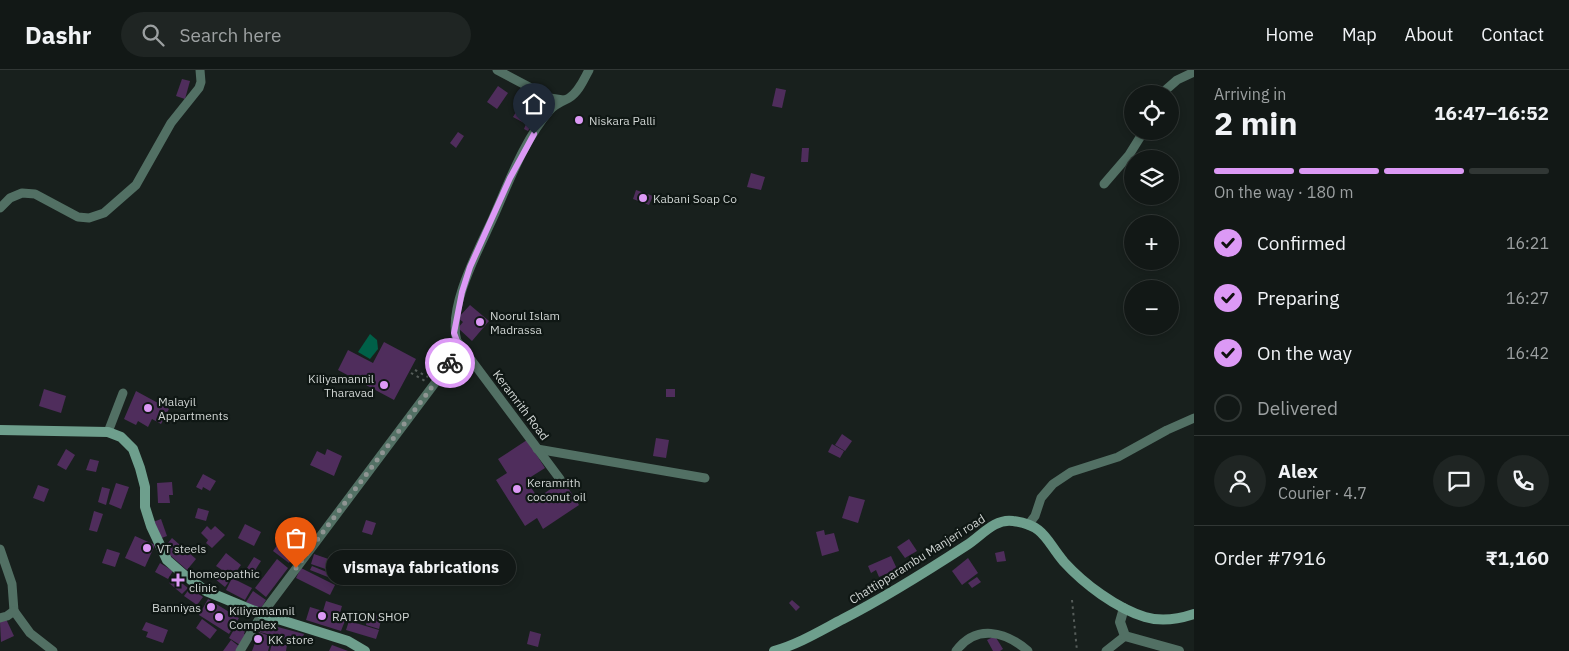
<!DOCTYPE html>
<html lang="en">
<head>
<meta charset="utf-8">
<style>
  :root { --surface:#121816; --page:#1f2523; --text:#f1f3f6; --muted:#9ca0a1; --line:#313735; --accent:#dc99f5 }
  body { margin:0; font-family:"IBM Plex Sans",sans-serif; background:var(--page); color:var(--text); height:100vh; display:flex; flex-direction:column; font-size:19px; white-space:nowrap }
  * { box-sizing:border-box; margin:0 }
  p { font-size:16px; color:var(--muted) }
  .icon { flex:none; width:28px; height:28px; fill:none; stroke:currentColor; stroke-width:2; stroke-linecap:round; stroke-linejoin:round }
  .map { position:relative; flex:1; overflow:hidden }
  .side { display:flex; flex-direction:column; background:var(--surface); width:375px }
  .side>* { flex:none }
  .buttons { position:absolute; left:1124px; top:15px; display:grid; gap:10px }
  .buttons a { display:grid; place-items:center; width:55px; height:55px; border-radius:50%; background:var(--surface); box-shadow:0 2px 8px #0003,0 0 0 1px var(--line); font-size:25px }
  .pin { position:absolute; display:grid; place-items:center; width:42px; height:42px; color:#fff; margin:-51px -21px; border-radius:50% 50% 50% 0; rotate:-45deg; box-shadow:0 0 5px #0007 }
  .pin .icon { rotate:45deg }
  .courier { position:absolute; display:grid; place-items:center; width:50px; height:50px; margin:-25px; border:4px solid #dc99f5; border-radius:50%; background:#fff; color:#222; box-shadow:0 1px 6px #0007 }
  .bubble { position:absolute; height:35px; border-radius:18px; background:var(--surface); box-shadow:0 2px 8px #0003,0 0 0 1px var(--line); font-size:16px; font-weight:800; line-height:35px; text-align:center }
  .summary em { font-style:normal; font-weight:800 }
  .summary div { display:flex; flex-direction:column-reverse }
  .summary { display:flex; align-items:center; justify-content:space-between; height:85px; padding:0 20px }
  h1 { font-size:32px; font-weight:800; line-height:38px }
  .bar { display:grid; grid-template-columns:repeat(4,1fr); gap:8px 5px; align-content:center; height:60px; padding:0 20px }
  .bar i { height:6px; border-radius:4px; background:var(--line) }
  .bar .current { background:var(--accent) }
  .bar p { grid-column:span 4 }
  .line { display:flex; align-items:center; gap:12px; padding:0 20px; border-top:1px solid var(--line) }
  .line div { flex:1 }
  .round { display:grid; place-items:center; flex:none; width:52px; height:52px; border-radius:26px; background:var(--page) }
  ol { padding:0 20px; list-style:none }
  li { display:flex; align-items:center; gap:15px; height:55px }
  li p { margin-inline-start:auto }
  li .icon { padding:5px; border-radius:50%; background:var(--accent); color:#111; stroke-width:4 }
  li:last-child { color:var(--muted) }
  li i { width:28px; height:28px; border:2px solid var(--line); border-radius:50% }
  header { display:flex; align-items:center; gap:30px; box-sizing:border-box; height:70px; padding:0 25px; background:var(--surface); border-bottom:1px solid var(--line) }
  header strong { font-size:24px }
  nav { display:flex; gap:28px; margin-inline-start:auto; font-size:18px }
  .search { width:350px; height:45px; background:var(--page); display:flex; align-items:center; gap:12px; box-sizing:border-box; padding:0 18px; border-radius:28px; color:var(--muted); font-size:19px }
  main { display:flex; flex:1; min-height:0 }
  .map>svg:first-child { display:block }
  .water { fill:#006048 }
  .building { fill:#4f2d5c }
  .lines { fill:none; stroke-linecap:round; stroke-linejoin:round }
  .path { stroke:#565d5a; stroke-width:2; stroke-dasharray:2.5 4; stroke-linecap:butt }
  .minor { stroke:#527064; stroke-width:9 }
  .tertiary { stroke:#527064; stroke-width:10 }
  .secondary { stroke:#6e9f8d; stroke-width:10 }
  .done { stroke:#8f9593; stroke-width:5; stroke-dasharray:0 9 }
  .route { stroke:#dc99f5; stroke-width:6 }
  .poi-dot { fill:#dc99f5; stroke:#0f1714; stroke-width:2 }
  .labels { text-anchor:middle; dominant-baseline:central; stroke-width:4.5; stroke-linejoin:round; paint-order:stroke }
  .poi-label { font-size:12px; fill:#cfd4d2; stroke:#0f1714; text-anchor:start }
  .street-label { font-size:12px; fill:#cfd4d2; stroke:#0f1714 }
</style>
</head>
<body>
<header>
<strong>Dashr</strong>
<div class="search"><svg class="icon" aria-label="search" viewBox="0 0 24 24"><circle cx="10" cy="10" r="6"/><path d="M15 15l6 6"/></svg>Search here</div>
<nav><a>Home</a><a>Map</a><a>About</a><a>Contact</a></nav>
</header>
<main>
<div class="map">
<svg width="1194" height="581" viewBox="0 0 1194 581">
  <rect width="100%" height="100%" fill="#18201d"/>
  <!-- water -->
  <path class="water" d="M370,264L377,270L378,279L370,289L358,282Z"/>
  <!-- building -->
  <g class="building">
    <path d="M182,9L190,11L185,29L176,26Z"/>
    <path d="M498,16L508,23L497,39L487,32Z"/>
    <path d="M776,18L786,20L782,38L772,36Z"/>
    <path d="M522,32L539,42L528,61L524,59L526,54L513,47Z"/>
    <path d="M458,62L464,66L456,78L450,73Z"/>
    <path d="M802,78H809L808,92H801Z"/>
    <path d="M751,103L765,107L761,120L747,117Z"/>
    <path d="M636,120L653,126L649,135L633,129Z"/>
    <path d="M470,235L489,251L472,271L458,258L463,252L458,248Z"/>
    <path d="M384,272L416,289L394,330L338,300L348,280L373,293Z"/>
    <path d="M44,319L66,326L61,343L39,336Z"/>
    <rect x="666" y="319" width="9" height="8"/>
    <path d="M136,321L169,339L161,354L152,349L148,357L138,351L136,355L124,349Z"/>
    <path d="M842,364L852,371L845,381L835,375Z"/>
    <path d="M656,368L669,370L666,388L653,386Z"/>
    <path d="M527,370L545,398L526,410L538,428L563,410L579,435L543,459L537,448L525,456L496,410L507,403L498,389Z"/>
    <path d="M832,374L844,381L840,388L828,382Z"/>
    <path d="M66,379L75,385L66,400L57,395Z"/>
    <path d="M327,379L342,386L334,406L310,395L317,381L325,385Z"/>
    <path d="M90,389L99,391L96,402L86,400Z"/>
    <path d="M203,404L216,411L210,421L203,417L202,420L196,417Z"/>
    <path d="M172,412L173,425H169L170,433H158L157,413Z"/>
    <path d="M116,413L129,417L121,439L109,434Z"/>
    <path d="M38,415L49,419L44,432L33,428Z"/>
    <path d="M102,417L110,419L106,435L98,432Z"/>
    <path d="M849,426L865,430L858,453L842,448Z"/>
    <path d="M198,438L209,441L206,451L195,448Z"/>
    <path d="M94,441L103,444L97,462L89,460Z"/>
    <path d="M161,449L167,466L159,469L153,452Z"/>
    <path d="M366,450L376,453L372,465L362,462Z"/>
    <path d="M245,454L261,462L254,476L238,468Z"/>
    <path d="M207,456L211,460L215,456L225,465L212,478L206,473L208,470L201,463Z"/>
    <path d="M288,460L304,472L289,493L273,481Z"/>
    <path d="M824,460L825,465L834,463L839,481L822,486L816,462Z"/>
    <path d="M135,466L155,475L145,497L125,488Z"/>
    <path d="M172,468L196,489L187,500L163,479Z"/>
    <path d="M909,469L917,481L905,488L897,477Z"/>
    <path d="M107,479L120,483L115,497L102,493Z"/>
    <path d="M1004,481L1006,491L997,492L995,483Z"/>
    <path d="M226,483L241,495L225,517L215,509L222,500L216,496Z"/>
    <path d="M314,484L340,493L337,503L311,494Z"/>
    <path d="M891,486L897,499L879,507L876,500L871,503L868,496Z"/>
    <path d="M254,487L261,491L254,502L247,498Z"/>
    <path d="M968,488L978,503L962,515L952,501Z"/>
    <path d="M277,489L288,498L266,527L255,518Z"/>
    <path d="M160,493L173,501L168,509L155,502Z"/>
    <path d="M343,493L368,501L364,513L339,505Z"/>
    <path d="M312,496L334,505L333,509L310,500Z"/>
    <path d="M301,498L335,515L330,525L296,508Z"/>
    <path d="M174,507L188,518L182,524L169,513Z"/>
    <path d="M977,507L981,512L972,518L968,513Z"/>
    <path d="M232,508L252,518L245,530L226,520Z"/>
    <path d="M190,518L203,527L197,535L184,526Z"/>
    <path d="M253,521L266,530L260,540L246,532Z"/>
    <path d="M208,529L239,548L229,564L199,545Z"/>
    <path d="M792,530L800,537L796,541L789,533Z"/>
    <path d="M326,531L342,536L339,546L346,548L341,561L306,550L310,537L323,541Z"/>
    <path d="M369,543L382,546L379,559L366,555Z"/>
    <path d="M6,549L14,566L1,572L0,552Z"/>
    <path d="M202,549L217,560L210,569L196,558Z"/>
    <path d="M349,551L379,560L376,569L346,560Z"/>
    <path d="M146,552L168,560L163,573L146,567L148,562L142,560Z"/>
    <path d="M263,553L304,564L301,573L260,562Z"/>
    <path d="M236,556L245,561L244,564L246,565L240,575L229,568Z"/>
    <path d="M530,561L541,564L538,577L527,574Z"/>
    <path d="M259,562L272,567L268,581H252Z"/>
    <path d="M995,566L1003,579L1000,581H993L987,570Z"/>
    <path d="M231,570L240,577L237,581H223Z"/>
    <path d="M273,570L287,575L286,581H270Z"/>
    <path d="M332,575L348,581H329Z"/>
  </g>
  <g class="lines">
    <!-- path -->
    <g class="path">
      <path d="M415,300L428,307"/>
      <path d="M411,303L425,311"/>
      <path d="M1072,530L1077,581"/>
    </g>
    <!-- minor -->
    <g class="minor">
      <path d="M497,0L550,28L563,30"/>
      <path d="M1161,24L1177,10L1194,2"/>
      <path d="M1104,114L1129,85L1144,61"/>
      <path d="M0,138L10,128L22,123L35,124L78,147L89,148L104,143L136,115L171,53L199,18L201,12L200,0"/>
      <path d="M108,362L123,323"/>
      <path d="M537,379L705,408"/>
      <path d="M560,409L457,271C447,237 479,179 493,148C509,112 524,70 550,40C555,34 563,31 569,28C579,22 584,9 589,0"/>
      <path d="M1028,455L1035,446L1041,428L1053,414L1071,402L1118,387L1167,360L1194,348"/>
      <path d="M0,479L12,514L14,541"/>
      <path d="M14,541L30,563L53,581"/>
      <path d="M0,548L7,546L14,541"/>
      <path d="M240,581L262,544L462,277"/>
      <path d="M956,581C976,554 1005,561 1028,581"/>
      <path d="M1106,581L1125,566"/>
    </g>
    <!-- tertiary -->
    <path class="tertiary" d="M1124,538L1120,552L1125,566L1179,581"/>
    <!-- secondary -->
    <g class="secondary">
      <path d="M0,360L108,362L121,367L133,379L140,398L145,417V437L151,456L167,490L183,504L206,521L262,544L348,571L365,581"/>
      <path d="M774,581C799,574 820,561 843,549C886,527 927,501 967,475C981,466 995,448 1013,451C1045,455 1046,471 1064,492C1084,514 1116,538 1145,547C1161,552 1179,549 1194,544"/>
    </g>
  </g>
  <g class="lines">
    <!-- done -->
    <path class="done" d="M296,498L450,293"/>
    <!-- route -->
    <path class="route" d="M450,293L462,277L457,271L454,263L462,222L470,197L510,108L534,64"/>
  </g>
  <!-- markers -->
  <g class="poi-dot">
    <circle cx="579" cy="50" r="5"/>
    <circle cx="643" cy="128" r="5"/>
    <circle cx="480" cy="252" r="5"/>
    <circle cx="384" cy="315" r="5"/>
    <circle cx="148" cy="338" r="5"/>
    <circle cx="517" cy="419" r="5"/>
    <circle cx="147" cy="478" r="5"/>
    <path d="M175.5 502.5h5v5h5v5h-5v5h-5v-5h-5v-5h5z"/>
    <circle cx="211" cy="537" r="5"/>
    <circle cx="322" cy="546" r="5"/>
    <circle cx="219" cy="547" r="5"/>
    <circle cx="258" cy="569" r="5"/>
  </g>
  <g class="labels">
    <!-- poi labels -->
    <g class="poi-label">
      <text x="589" y="50">Niskara Palli</text>
      <text x="653" y="128">Kabani Soap Co</text>
      <text x="490" y="245">Noorul Islam<tspan x="490" dy="14">Madrassa</tspan></text>
      <text x="374" y="308" text-anchor="end">Kiliyamannil<tspan x="374" dy="14">Tharavad</tspan></text>
      <text x="158" y="331">Malayil<tspan x="158" dy="14">Appartments</tspan></text>
      <text x="527" y="412">Keramrith<tspan x="527" dy="14">coconut oil</tspan></text>
      <text x="157" y="478">VT steels</text>
      <text x="189" y="503">homeopathic<tspan x="189" dy="14">clinic</tspan></text>
      <text x="201" y="537" text-anchor="end">Banniyas</text>
      <text x="229" y="540">Kiliyamannil<tspan x="229" dy="14">Complex</tspan></text>
      <text x="332" y="546">RATION SHOP</text>
      <text x="268" y="569">KK store</text>
    </g>
    <!-- street labels -->
    <g class="street-label">
      <text transform="translate(521 335) rotate(53)">Keramrith Road</text>
      <text transform="translate(917 489) rotate(-32)">Chattipparambu Manjeri road</text>
    </g>
  </g>
</svg>
<div class="buttons">
<a><svg class="icon" aria-label="locate" viewBox="0 0 24 24"><circle cx="12" cy="12" r="6"/><path d="M12 2v4M12 18v4M2 12h4M18 12h4"/></svg></a>
<a><svg class="icon" aria-label="layers" viewBox="0 0 24 24"><path d="M12 4l9 5-9 5-9-5zM3 14l9 5 9-5"/></svg></a>
<a>+</a>
<a>−</a>
</div>
<div class="pin" style="left:296px;top:498px;background:#ea580c"><svg class="icon" aria-label="bag" viewBox="0 0 24 24"><path d="M5 8h14l-1 12H6zM9 8a3 3 0 0 1 6 0"/></svg></div>
<div class="pin" style="left:534px;top:64px;background:#1f2937"><svg class="icon" aria-label="home" viewBox="0 0 24 24"><path d="M3 11l9-7 9 7M6 9v11h12V9"/></svg></div>
<div class="courier" style="left:450px;top:293px"><svg class="icon" aria-label="bike" viewBox="0 0 24 24"><circle cx="6" cy="16" r="4"/><circle cx="18" cy="16" r="4"/><path d="M6 16l4-8h5l3 8M10 8l3 8H6M13 5h3"/></svg></div>
<div class="bubble" style="left:326px;top:480px;width:190px">vismaya fabrications</div>
</div>
<section class="side">
<div class="summary"><div><h1>2 min</h1><p>Arriving in</p></div><em>16:47–16:52</em></div>
<div class="bar"><i class="current"></i><i class="current"></i><i class="current"></i><i></i><p>On the way · 180 m</p></div>
<ol>
<li><svg class="icon" aria-label="check" viewBox="0 0 24 24"><path d="M5 12l5 5 9-10"/></svg>Confirmed<p>16:21</p></li>
<li><svg class="icon" aria-label="check" viewBox="0 0 24 24"><path d="M5 12l5 5 9-10"/></svg>Preparing<p>16:27</p></li>
<li><svg class="icon" aria-label="check" viewBox="0 0 24 24"><path d="M5 12l5 5 9-10"/></svg>On the way<p>16:42</p></li>
<li><i></i>Delivered</li>
</ol>
<div class="line" style="height:90px"><a class="round"><svg class="icon" aria-label="person" viewBox="0 0 24 24"><circle cx="12" cy="8" r="4"/><path d="M4 21q1-7 8-7t8 7"/></svg></a><div><b>Alex</b><p>Courier · 4.7</p></div><a class="round"><svg class="icon" aria-label="chat" viewBox="0 0 24 24"><path d="M4 5h16v11H9l-5 4z"/></svg></a><a class="round"><svg class="icon" aria-label="phone" viewBox="0 0 24 24"><path d="M5 4h4l2 5-3 2q2 4 5 5l2-3 5 2v4C11 20 4 13 5 4z"/></svg></a></div>
<div class="line" style="height:65px"><div>Order #7916</div><b>₹1,160</b></div>
</section>
</main>
</body>
</html>
